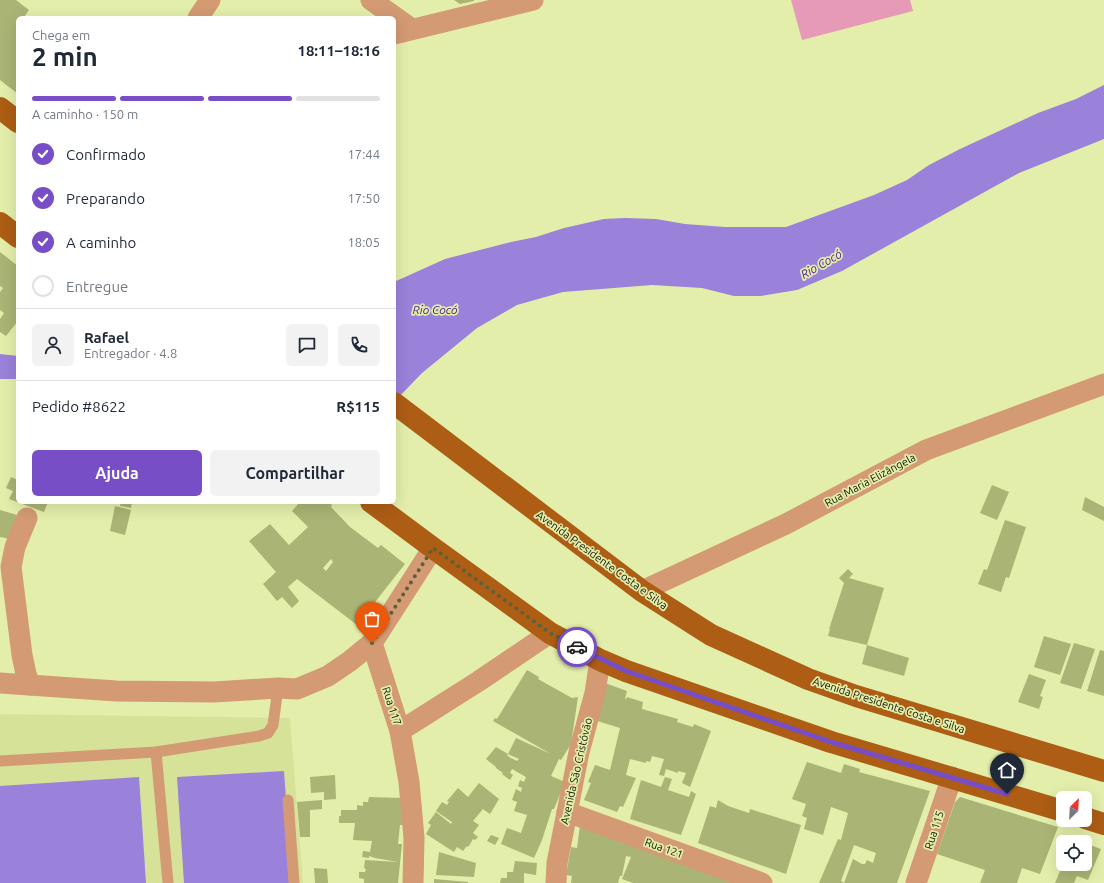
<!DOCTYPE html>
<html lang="pt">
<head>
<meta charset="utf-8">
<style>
  :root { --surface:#fff; --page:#f2f2f3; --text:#1f2937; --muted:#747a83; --line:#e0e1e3; --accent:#774ec6 }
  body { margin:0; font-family:Ubuntu,sans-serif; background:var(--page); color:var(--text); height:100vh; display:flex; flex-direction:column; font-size:15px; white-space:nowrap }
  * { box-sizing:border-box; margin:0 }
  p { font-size:13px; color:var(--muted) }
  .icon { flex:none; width:22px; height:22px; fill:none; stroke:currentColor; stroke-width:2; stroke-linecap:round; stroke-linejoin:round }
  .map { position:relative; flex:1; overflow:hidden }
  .side { position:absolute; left:16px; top:16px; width:380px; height:488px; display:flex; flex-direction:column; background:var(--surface); border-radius:6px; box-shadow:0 4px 16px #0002 }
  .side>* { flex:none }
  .needle { width:26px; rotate:24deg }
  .controls { position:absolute; left:1056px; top:791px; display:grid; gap:8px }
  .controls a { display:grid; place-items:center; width:36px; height:36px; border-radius:6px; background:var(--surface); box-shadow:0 4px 16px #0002; font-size:20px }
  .pin { position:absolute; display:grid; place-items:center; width:34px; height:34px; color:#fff; margin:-41px -17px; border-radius:50% 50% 50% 0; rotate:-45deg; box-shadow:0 0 4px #0007 }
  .pin .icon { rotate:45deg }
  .courier { position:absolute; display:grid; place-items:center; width:40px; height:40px; margin:-20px; border:3px solid #774ec6; border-radius:50%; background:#fff; color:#222; box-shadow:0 1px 5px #0007 }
  .summary em { font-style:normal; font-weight:700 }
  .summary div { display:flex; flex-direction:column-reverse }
  .summary { display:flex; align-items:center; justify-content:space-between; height:68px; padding:0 16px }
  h1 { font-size:26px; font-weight:700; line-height:30px }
  .bar { display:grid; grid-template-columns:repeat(4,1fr); gap:6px 4px; align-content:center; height:48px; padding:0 16px }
  .bar i { height:5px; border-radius:3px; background:var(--line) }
  .bar .current { background:var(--accent) }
  .bar p { grid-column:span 4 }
  .line { display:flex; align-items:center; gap:10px; padding:0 16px; border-top:1px solid var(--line) }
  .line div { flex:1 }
  .round { display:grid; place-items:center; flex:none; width:42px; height:42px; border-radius:6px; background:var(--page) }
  ol { padding:0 16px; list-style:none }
  li { display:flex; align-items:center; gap:12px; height:44px }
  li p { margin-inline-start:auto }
  li .icon { padding:4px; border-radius:50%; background:var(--accent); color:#fff; stroke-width:4 }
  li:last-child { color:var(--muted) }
  li i { width:22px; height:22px; border:2px solid var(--line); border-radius:50% }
  .cta { display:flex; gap:8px; margin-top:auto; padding:8px 16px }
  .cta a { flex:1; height:46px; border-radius:6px; background:var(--accent); color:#fff; font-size:16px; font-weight:700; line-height:46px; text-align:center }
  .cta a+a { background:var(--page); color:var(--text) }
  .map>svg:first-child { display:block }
  .built { fill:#d7e299 }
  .green { fill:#e79ab7 }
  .water { fill:#9a81da }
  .building { fill:#aab474; fill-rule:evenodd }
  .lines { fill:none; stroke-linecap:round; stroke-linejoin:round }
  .lane { stroke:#d39a73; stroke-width:11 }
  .street { stroke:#d39a73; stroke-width:21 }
  .primary { stroke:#ad5d14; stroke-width:22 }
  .done { stroke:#5b613c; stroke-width:4; stroke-dasharray:0 7.2 }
  .route { stroke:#774ec6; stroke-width:5 }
  .labels { text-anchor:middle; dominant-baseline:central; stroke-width:3.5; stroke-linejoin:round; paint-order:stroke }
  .street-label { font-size:11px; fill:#121500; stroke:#e3eeab }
  .water-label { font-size:12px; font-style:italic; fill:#471c85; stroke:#e3eeab }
</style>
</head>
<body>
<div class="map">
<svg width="1104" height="883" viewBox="0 0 1104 883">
  <rect width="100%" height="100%" fill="#e3eeab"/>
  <!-- built -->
  <path class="built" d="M0,714L290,718L303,883H0Z"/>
  <!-- green -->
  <path class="green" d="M791,0H910L913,11L802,40Z"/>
  <!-- water -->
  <g class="water">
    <path d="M1104,85V139L1019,173L842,271L797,290L761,296H734L702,288L652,285L563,292L517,305L477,328L422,373L394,402V282L445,259L511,242L536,237L564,228L604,219L625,218L656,219L685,224L725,227H786L874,195L907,180L929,165L960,149L1038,113L1076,99Z"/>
    <path d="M0,354L18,356V379H0Z"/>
    <path d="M284,771L292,883H184L177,777Z"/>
    <path d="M139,777L146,883H0V786Z"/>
  </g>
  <!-- building -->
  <g class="building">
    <path d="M0,0H16L29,10L24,17L26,18H18V94L0,80Z"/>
    <path d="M454,0H474V1L460,4Z"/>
    <path d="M0,252L18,266V321L6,336L0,332V319L4,313L0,310V292L3,288L0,286Z"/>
    <path d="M11,477L18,480V502H48L44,512L41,511L9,499L13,491L6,488Z"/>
    <path d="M992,485L1009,492L997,520L980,513Z"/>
    <path d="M1085,497L1104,507V521L1082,510Z"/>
    <path d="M121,502H132L131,508L120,506Z"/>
    <path d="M300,502H329L332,505L331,507L350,527L378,548L381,545L405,564L357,625L297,579L288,587L299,601L292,608L282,597L277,601L263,584L276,572L249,541L270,524L289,545L308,527L292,511ZM331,559L333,562L326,571L323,568Z"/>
    <path d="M115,506L131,510L125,535L110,531Z"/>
    <path d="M0,510L17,515L10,539L0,537Z"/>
    <path d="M1005,520L1026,527L1009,578L1006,577L1001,592L978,584L984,569L987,570Z"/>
    <path d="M848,569L853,574L849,578L884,588L867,645L828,636L830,629H829L844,583L839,578Z"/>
    <path d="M1044,636L1071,644L1060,675L1034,667Z"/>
    <path d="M1074,643L1095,649L1081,689L1060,683Z"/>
    <path d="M867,645L909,658L904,676L862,664Z"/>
    <path d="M1100,650L1104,651V696L1087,691Z"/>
    <path d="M527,670L539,677L538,679L572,698L578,697L571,744L561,760L559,759L551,776L565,782L554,809H552L542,840L534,858L501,844L507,828L521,833L527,815L514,811L517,802L512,800L516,789L521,792L522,788L518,786L520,780L524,782L526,777L512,769L510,773L513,775L510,780L502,774L503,773L496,768V767L486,759L496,747L508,754L507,755L509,757L517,761L519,759L508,754L516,738L551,754L493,721L495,718L497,719Z"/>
    <path d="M1029,674L1046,680L1040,696L1043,697L1039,709L1018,702Z"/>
    <path d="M605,683L627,691L625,699H626L627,697L643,702L642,709L678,719L677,722L693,727L694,724L711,731L690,787L682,783L686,773L678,771V773L666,769L664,776L659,775L664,759L652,756L650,762L646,761V763L630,759L626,775L636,778L623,807L620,806L617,812L584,800L591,783L588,782L595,765L610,770L620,728L594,720Z"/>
    <path d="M807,762L841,773L844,764L860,769L859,772L930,791L897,883H819L838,839L841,840L848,813L831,807L823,835L804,829L807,818L802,816L806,804L792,799ZM854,845L876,853L873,863L867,860L865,864H862L853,859L844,883L841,881Z"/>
    <path d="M335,775L336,799L324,800V792L311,793L310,777Z"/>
    <path d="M665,777L672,779L668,790L689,797L691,791L696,794L681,835L630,819L641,780L661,787Z"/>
    <path d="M479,783L499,799L490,814L483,809L473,821L479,825L473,833L478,837L475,840L473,839L469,846L466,847L463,851L457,847L454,852L426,834L431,825L428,823L436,812L451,824L452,822L436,811L442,802L447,805L449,802L447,801L458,788L468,797Z"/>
    <path d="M369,797L403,798L405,825H400L398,844H402L398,883H364V879L359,878V872H365L366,869L364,868L365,860L398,862L375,858L369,856V858L362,857L363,851L370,852L372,841L353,840L355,823H339V816H341V810H357V805L363,806V802H368Z"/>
    <path d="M960,797L1058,827L1040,874L1022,868L1017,883H980L985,870L937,854L955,802Z"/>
    <path d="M322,800V809L310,810V837H300L297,802Z"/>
    <path d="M718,800L728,806L749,813L750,809L801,825L786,874L698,843L710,806L716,808Z"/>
    <path d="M580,825L747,883H633L622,879L631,857L626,856L622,876H620L618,883H571L572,876L566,875L571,847L577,848Z"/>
    <path d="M491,835L499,838L495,845L487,841Z"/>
    <path d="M1075,836L1090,843V845L1101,849L1088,880L1077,876L1074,883H1055L1063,864H1085V842H1072Z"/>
    <path d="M439,852L476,863L474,877L436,875Z"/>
    <path d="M515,861L537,863L536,875L524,873V883H500L501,878H507V872H513Z"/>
    <path d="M314,868L327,869L328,883H315Z"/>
    <path d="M434,879L468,882V883H434Z"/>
  </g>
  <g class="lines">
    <!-- lane -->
    <g class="lane">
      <path d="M156,752L168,883"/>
      <path d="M0,761L156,752L259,736L268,733L273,725L278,688"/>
      <path d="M288,800L294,883"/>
    </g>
    <!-- street -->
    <g class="street">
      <path d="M371,0L412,29"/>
      <path d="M198,18L210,0"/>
      <path d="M394,34L533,0"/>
      <path d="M27,518L15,547L11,567L22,655L26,674L30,685"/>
      <path d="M642,591L786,524L926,450L1104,384"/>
      <path d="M0,683L116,691L214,692L278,688L297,689L328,676L350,661L372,643"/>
      <path d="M400,731L479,681L550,633"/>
      <path d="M567,812L762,883"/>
      <path d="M413,883L414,838L409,782L400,731L372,643L433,548"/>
      <path d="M556,883L557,863L579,752L595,693L600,660"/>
      <path d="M916,883L952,777"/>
    </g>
    <!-- primary -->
    <g class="primary">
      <path d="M0,108L18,122"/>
      <path d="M0,223L18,237"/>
      <path d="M394,403L642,591L711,635L808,679L856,696L1104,771"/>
      <path d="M371,502L433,548L550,633L600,660L626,671L831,742L1063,811"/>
      <path d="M1085,818L1104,824"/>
    </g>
  </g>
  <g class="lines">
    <!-- done -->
    <path class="done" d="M372,643L433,548L550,633L577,647"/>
    <!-- route -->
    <path class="route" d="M577,647L626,671L831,742L1007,794"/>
  </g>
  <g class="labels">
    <!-- street labels -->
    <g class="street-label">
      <text transform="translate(870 480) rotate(-28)">Rua Maria Elizângela</text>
      <text transform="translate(602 560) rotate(36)">Avenida Presidente Costa e Silva</text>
      <text transform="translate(889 705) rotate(18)">Avenida Presidente Costa e Silva</text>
      <text transform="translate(392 706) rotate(72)">Rua 117</text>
      <text transform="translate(576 771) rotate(-77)">Avenida São Cristóvão</text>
      <text transform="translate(934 830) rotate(-72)">Rua 115</text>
      <text transform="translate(664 848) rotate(20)">Rua 121</text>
    </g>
    <!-- water labels -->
    <g class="water-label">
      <text transform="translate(821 264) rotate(-30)">Rio Cocó</text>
      <text x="435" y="309">Rio Cocó</text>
    </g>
  </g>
</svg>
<div class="controls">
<a><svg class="needle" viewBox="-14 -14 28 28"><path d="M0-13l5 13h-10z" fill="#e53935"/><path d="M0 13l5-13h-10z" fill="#747a83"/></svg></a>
<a><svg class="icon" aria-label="locate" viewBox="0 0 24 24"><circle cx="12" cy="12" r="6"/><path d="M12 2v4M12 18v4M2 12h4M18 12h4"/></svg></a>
</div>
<div class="pin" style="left:372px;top:643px;background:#ea580c"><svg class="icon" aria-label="bag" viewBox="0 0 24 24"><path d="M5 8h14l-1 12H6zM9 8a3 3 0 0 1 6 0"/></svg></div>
<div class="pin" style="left:1007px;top:794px;background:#1f2937"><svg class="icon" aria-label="home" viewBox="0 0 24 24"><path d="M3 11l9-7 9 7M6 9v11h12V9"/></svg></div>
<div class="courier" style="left:577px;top:647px"><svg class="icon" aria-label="car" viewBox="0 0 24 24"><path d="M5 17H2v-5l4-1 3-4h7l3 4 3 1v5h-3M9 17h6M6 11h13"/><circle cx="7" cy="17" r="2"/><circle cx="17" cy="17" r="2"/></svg></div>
<section class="side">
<div class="summary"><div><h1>2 min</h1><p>Chega em</p></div><em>18:11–18:16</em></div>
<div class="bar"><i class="current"></i><i class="current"></i><i class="current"></i><i></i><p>A caminho · 150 m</p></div>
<ol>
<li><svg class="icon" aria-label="check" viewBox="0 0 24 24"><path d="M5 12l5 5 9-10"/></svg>Confirmado<p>17:44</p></li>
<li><svg class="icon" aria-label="check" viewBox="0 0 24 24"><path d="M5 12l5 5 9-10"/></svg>Preparando<p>17:50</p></li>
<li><svg class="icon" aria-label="check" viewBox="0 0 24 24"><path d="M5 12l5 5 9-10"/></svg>A caminho<p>18:05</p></li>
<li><i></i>Entregue</li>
</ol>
<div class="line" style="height:72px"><a class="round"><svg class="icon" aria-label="person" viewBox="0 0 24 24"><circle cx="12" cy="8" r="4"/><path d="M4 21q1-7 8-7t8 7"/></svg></a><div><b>Rafael</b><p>Entregador · 4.8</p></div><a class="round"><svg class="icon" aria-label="chat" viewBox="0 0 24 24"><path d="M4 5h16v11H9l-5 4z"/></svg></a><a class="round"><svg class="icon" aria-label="phone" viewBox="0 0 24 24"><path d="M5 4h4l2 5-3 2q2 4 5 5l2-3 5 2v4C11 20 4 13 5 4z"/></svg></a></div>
<div class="line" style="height:52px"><div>Pedido #8622</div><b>R$115</b></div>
<div class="cta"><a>Ajuda</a><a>Compartilhar</a></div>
</section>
</div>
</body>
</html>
